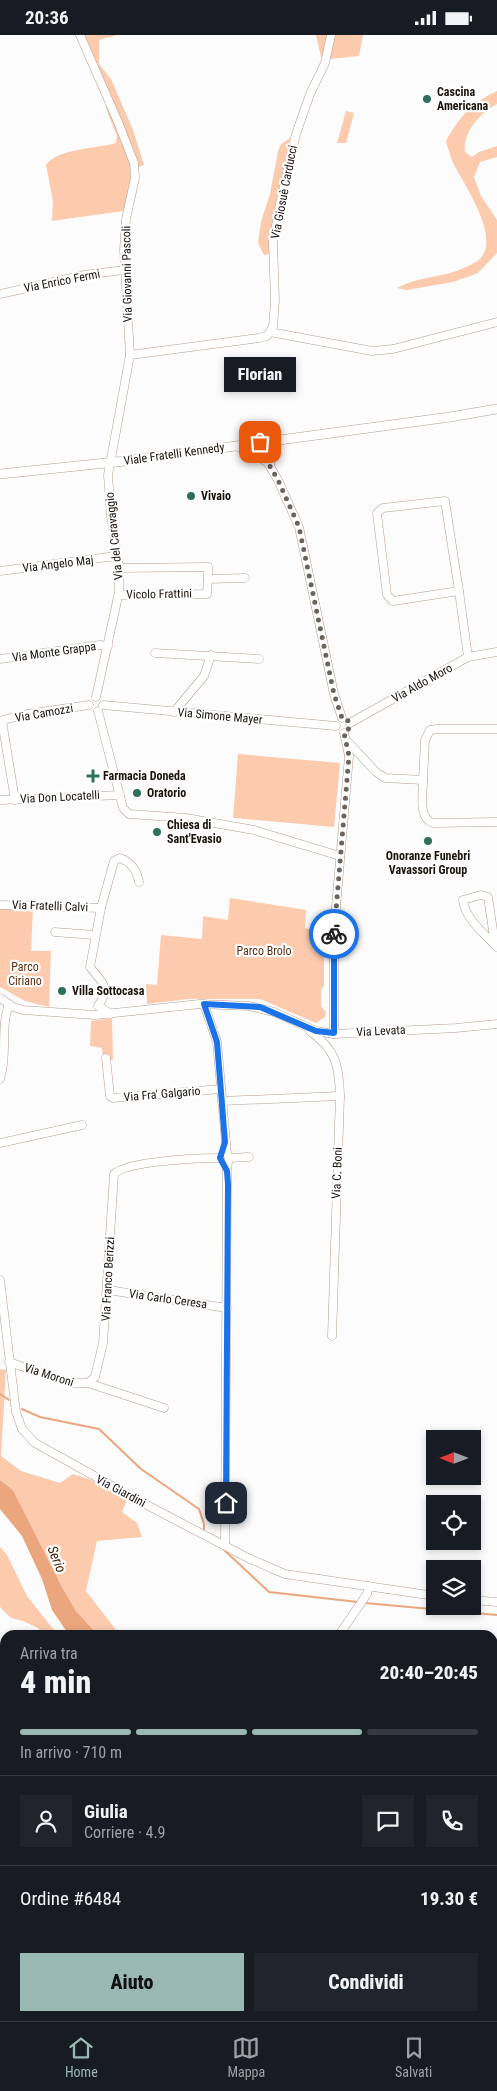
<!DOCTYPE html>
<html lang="it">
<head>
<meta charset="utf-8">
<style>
  :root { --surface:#171b24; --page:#20242c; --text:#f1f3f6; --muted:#9ea1a6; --line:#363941; --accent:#99b8b2 }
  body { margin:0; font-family:"Roboto Condensed",sans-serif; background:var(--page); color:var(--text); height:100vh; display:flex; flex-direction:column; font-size:19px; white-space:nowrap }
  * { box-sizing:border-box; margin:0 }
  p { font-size:16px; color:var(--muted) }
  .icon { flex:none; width:28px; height:28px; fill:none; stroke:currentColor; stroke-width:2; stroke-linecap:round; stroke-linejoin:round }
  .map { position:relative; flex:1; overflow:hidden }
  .side { position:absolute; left:0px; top:1595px; width:498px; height:391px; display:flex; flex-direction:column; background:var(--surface); border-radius:15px 15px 0 0; box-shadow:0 2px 8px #0003 }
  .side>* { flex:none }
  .needle { width:32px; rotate:270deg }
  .buttons { position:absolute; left:426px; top:1395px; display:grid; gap:10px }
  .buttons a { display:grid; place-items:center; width:55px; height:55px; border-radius:0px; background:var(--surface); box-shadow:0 2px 8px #0003; font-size:25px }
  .pin { position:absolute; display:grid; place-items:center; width:42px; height:42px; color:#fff; margin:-21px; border-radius:10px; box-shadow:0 2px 8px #0006 }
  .courier { position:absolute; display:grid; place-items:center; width:50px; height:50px; margin:-25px; border:4px solid #1a73e8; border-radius:50%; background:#fff; color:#222; box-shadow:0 1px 6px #0007 }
  .bubble { position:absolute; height:35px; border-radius:0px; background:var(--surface); box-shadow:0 2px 8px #0003; font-size:16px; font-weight:800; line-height:35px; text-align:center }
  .summary em { font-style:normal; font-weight:800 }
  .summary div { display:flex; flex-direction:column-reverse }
  .summary { display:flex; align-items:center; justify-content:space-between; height:85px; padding:0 20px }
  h1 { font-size:32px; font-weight:800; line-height:38px }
  .bar { display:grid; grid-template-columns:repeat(4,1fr); gap:8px 5px; align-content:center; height:60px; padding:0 20px }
  .bar i { height:6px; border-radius:4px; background:var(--line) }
  .bar .selected { background:var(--accent) }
  .bar p { grid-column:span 4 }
  .line { display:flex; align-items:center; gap:12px; padding:0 20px; border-top:1px solid var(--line) }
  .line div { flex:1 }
  .round { display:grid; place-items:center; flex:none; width:52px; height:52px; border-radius:0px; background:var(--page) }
  .action { display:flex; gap:10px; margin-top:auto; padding:10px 20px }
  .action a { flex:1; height:58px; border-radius:0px; background:var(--accent); color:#111; font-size:20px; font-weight:800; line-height:58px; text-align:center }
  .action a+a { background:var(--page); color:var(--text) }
  .status { display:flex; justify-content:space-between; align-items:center; height:35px; padding:0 25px; background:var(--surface); direction:ltr }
  .status svg { height:14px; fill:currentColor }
  .menu { display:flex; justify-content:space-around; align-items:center; height:70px; border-top:1px solid var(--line); background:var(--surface); font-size:14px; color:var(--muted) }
  .menu a { display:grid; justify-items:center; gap:2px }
  .menu .selected { color:var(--accent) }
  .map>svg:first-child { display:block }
  .green { fill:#fccbae }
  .water { fill:#eba67d }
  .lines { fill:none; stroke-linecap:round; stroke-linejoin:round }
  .stream { stroke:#eba67d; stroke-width:2 }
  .minor-casing { stroke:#b69d8e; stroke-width:9 }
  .tertiary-casing { stroke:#b69d8e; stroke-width:10 }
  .minor { stroke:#fff; stroke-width:8 }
  .tertiary { stroke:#fff; stroke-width:9 }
  .done { stroke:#6a6461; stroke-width:5; stroke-dasharray:0 9 }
  .route { stroke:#1a73e8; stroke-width:6 }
  .poi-dot { fill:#2e6f5e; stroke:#fff; stroke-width:2 }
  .labels { text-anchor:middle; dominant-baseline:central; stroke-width:4.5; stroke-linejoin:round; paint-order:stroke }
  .poi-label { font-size:12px; font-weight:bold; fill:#1b120d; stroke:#fff; text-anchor:start }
  .street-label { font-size:12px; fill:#1b120d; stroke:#fff }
  .park-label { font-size:12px; fill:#5d3112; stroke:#fff }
  .water-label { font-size:14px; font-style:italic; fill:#4c2101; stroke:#fff }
</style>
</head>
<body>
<div class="status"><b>20:36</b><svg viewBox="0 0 49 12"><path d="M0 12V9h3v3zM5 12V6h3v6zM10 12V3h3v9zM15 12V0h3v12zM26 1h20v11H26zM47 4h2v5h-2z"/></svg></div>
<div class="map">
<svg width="497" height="1986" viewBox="0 0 497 1986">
  <rect width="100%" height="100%" fill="#fcfcfc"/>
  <!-- green -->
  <g class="green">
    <path d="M76,0H117L99,5V29L111,44L133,95L144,130L131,135L130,156L123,176L52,186L53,166L46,130C58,113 96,114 116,108L117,101L108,79L88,7Z"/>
    <path d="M316,0H328L334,3L336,0H363L359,21L330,24L321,22Z"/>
    <path d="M497,56V69C479,79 463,97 465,117L472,122L479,117L497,111V122L480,127L474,142L481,161L497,185V218L478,238L453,247L407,255L397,253C419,241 442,243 464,233C470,230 479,227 483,220C497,197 464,149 453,128C450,121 448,113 446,106C459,82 472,68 497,56Z"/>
    <path d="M346,76L354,78L346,108H337Z"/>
    <path d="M290,103L269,219L264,220L258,208L261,187L270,159L278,116L281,109Z"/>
    <path d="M238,719L340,728L334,792L233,783Z"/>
    <path d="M230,863L306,875L305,893L324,898V951L321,955V971L326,977L325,982L316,988L260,964H188L147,969L146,949L157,950L161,900L202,904L203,881L228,885Z"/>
    <path d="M33,873L31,916H51L49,972L25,966L0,952V874Z"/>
    <path d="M112,983L113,1025L103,1024L102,1013L90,1011L91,986Z"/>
    <path d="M0,1334L6,1335L1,1421L21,1436L60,1448L73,1439L89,1444L127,1464L122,1477L137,1488L142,1502L97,1506L86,1556L120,1600H98L76,1576L62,1552L13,1455L0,1445Z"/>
    <path d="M0,1512L7,1520L27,1561L58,1600H45L38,1593L23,1586L11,1583L0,1572Z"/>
  </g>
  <!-- water -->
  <path class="water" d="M0,1445L13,1455L62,1552L76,1576L98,1600H69L52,1575L42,1544L22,1501L0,1474Z"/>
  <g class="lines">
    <!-- stream -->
    <g class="stream">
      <path d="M0,1359L9,1365"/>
      <path d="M22,1374L40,1382L99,1394L141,1434L199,1474L204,1489V1496"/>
      <path d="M222,1513L269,1557L358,1567"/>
      <path d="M365,1568L497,1580"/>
      <path d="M492,1846L497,1830"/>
      <path d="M492,1858L495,1867"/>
    </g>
    <defs>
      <g id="minor">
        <path d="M80,0L118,87L134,128L135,143L126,184L124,215L130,320L108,440L111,480L119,533V557L96,662"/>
        <path d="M0,259L84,240L124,235"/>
        <path d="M270,297L372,316L393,314L497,287"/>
        <path d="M130,320L259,303L267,301L273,292L275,266L273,207L280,169L296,99L310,59L325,28L331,0"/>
        <path d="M260,407L262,418L278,445L299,492L334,659L342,683"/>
        <path d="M238,412L251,416L265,426"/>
        <path d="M270,430C271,419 272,412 281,404"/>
        <path d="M445,466L459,556L393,566L387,560L377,478L383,473Z"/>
        <path d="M119,533L208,532V544"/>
        <path d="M0,536L116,521"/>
        <path d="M459,556L468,622"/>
        <path d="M119,560L207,559L208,544L245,543"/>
        <path d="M155,618L259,624"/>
        <path d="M0,624L100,610L108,611"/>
        <path d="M103,670L336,691"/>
        <path d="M98,676L123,773L129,779L186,783L254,795L340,821"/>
        <path d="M174,677L204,641L211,620"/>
        <path d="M0,686L27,679L89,670"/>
        <path d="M2,686L15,765"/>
        <path d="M350,688L468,622L497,617"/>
        <path d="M347,706L376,737L385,743L423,745L425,705L430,695L437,694H497"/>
        <path d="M423,745C423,758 418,784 433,788L497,787"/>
        <path d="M0,765L120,760"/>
        <path d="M0,870L101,873"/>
        <path d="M55,897L95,900"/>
        <path d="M495,909L488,862L481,860L463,865C465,884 484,898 497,912"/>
        <path d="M0,963L13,972L23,975L95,980L200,969L249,971L274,977L316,996L334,999L456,993L497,989"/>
        <path d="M204,969L217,1007L227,1119"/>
        <path d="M111,979L98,971C112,951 101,947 90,932L101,873L114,826L120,823C131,827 137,836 139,847"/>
        <path d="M310,996C336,1015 339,1030 340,1061L332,1301"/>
        <path d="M334,999V895L349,721L344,698"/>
        <path d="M106,1023L110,1061L113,1063L221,1054"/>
        <path d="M0,1044C8,1020 0,993 9,969"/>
        <path d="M222,1066L340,1061"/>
        <path d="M0,1108L82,1090"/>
        <path d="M229,1123L249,1122"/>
        <path d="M0,1245L16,1377L22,1394L35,1408L145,1469L250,1524L285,1539L435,1561"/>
        <path d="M108,1255L227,1273"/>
        <path d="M9,1327L71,1348H88L95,1342L103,1308L114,1139C127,1126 199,1123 219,1123"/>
        <path d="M88,1348L164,1373"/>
        <path d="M225,1510L227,1136L228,1126"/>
        <path d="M472,1565L497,1567"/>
        <path d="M339,1600L367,1559L369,1551"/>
      </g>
      <path id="tertiary" d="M0,439L125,426L450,382L497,374"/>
    </defs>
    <!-- minor casing -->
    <use href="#minor" class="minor-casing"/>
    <!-- tertiary casing -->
    <use href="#tertiary" class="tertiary-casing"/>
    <!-- minor -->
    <use href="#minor" class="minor"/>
    <!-- tertiary -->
    <use href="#tertiary" class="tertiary"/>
  </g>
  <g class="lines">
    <!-- done -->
    <path class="done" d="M260,407L262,418L278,445L299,492L334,659L342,683L347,684L350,690L348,695L344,698L349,721L334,899"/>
    <!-- route -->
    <path class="route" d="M226,1468L228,1149L227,1136L220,1123L225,1107L217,1007L204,969L260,972L316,996L334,998V899"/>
  </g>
  <!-- markers -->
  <g class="poi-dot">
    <circle cx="427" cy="64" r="5"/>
    <circle cx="191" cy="461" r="5"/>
    <path d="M90.5 733.5h5v5h5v5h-5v5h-5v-5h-5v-5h5z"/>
    <circle cx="137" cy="758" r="5"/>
    <circle cx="157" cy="797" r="5"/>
    <circle cx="428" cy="806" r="5"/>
    <circle cx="62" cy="956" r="5"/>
  </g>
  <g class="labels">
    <!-- poi labels -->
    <g class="poi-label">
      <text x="437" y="57">Cascina<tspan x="437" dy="14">Americana</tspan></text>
      <text x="201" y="461">Vivaio</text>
      <text x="103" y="741">Farmacia Doneda</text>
      <text x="147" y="758">Oratorio</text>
      <text x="167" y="790">Chiesa di<tspan x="167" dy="14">Sant'Evasio</tspan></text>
      <text x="428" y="821" text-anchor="middle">Onoranze Funebri<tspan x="428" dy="14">Vavassori Group</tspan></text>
      <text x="72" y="956">Villa Sottocasa</text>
    </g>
    <!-- street labels -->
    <g class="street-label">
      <text transform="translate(284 157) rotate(-79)">Via Giosuè Carducci</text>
      <text transform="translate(127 239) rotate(-91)">Via Giovanni Pascoli</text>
      <text transform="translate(62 246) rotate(-11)">Via Enrico Fermi</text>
      <text transform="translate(174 419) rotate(-8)">Viale Fratelli Kennedy</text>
      <text transform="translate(114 501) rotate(-96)">Via del Caravaggio</text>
      <text transform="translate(58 529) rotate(-7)">Via Angelo Maj</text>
      <text transform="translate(159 559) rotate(-1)">Vicolo Frattini</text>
      <text transform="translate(54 617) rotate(-8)">Via Monte Grappa</text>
      <text transform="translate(422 648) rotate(-29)">Via Aldo Moro</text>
      <text transform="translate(44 678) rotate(-10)">Via Camozzi</text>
      <text transform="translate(220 681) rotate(5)">Via Simone Mayer</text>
      <text transform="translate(60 762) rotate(-3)">Via Don Locatelli</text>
      <text transform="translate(50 871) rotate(2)">Via Fratelli Calvi</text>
      <text transform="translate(381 996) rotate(-3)">Via Levata</text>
      <text transform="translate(162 1059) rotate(-5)">Via Fra' Galgario</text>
      <text transform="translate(337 1138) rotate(-88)">Via C. Boni</text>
      <text transform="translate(108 1244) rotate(-87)">Via Franco Berizzi</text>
      <text transform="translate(168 1264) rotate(8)">Via Carlo Ceresa</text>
      <text transform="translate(49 1340) rotate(18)">Via Moroni</text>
      <text transform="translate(121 1456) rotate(28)">Via Giardini</text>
    </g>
    <!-- park labels -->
    <g class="park-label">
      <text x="264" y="916">Parco Brolo</text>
      <text x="25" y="932">Parco<tspan x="25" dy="14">Ciriano</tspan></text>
    </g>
    <!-- water labels -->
    <g class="water-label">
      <text transform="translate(57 1524) rotate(68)">Serio</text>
    </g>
  </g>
</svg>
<div class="buttons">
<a><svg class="needle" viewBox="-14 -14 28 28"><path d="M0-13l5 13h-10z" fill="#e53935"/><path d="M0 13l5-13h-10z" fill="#9ea1a6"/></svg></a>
<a><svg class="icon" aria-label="locate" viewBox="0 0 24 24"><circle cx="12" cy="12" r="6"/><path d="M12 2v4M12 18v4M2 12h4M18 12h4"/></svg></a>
<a><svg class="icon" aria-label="layers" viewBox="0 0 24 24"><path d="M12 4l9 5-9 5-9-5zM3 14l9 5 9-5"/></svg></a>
</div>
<div class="pin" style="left:260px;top:407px;background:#ea580c"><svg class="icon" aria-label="bag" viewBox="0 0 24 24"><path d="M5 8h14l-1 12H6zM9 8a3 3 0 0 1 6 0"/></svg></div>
<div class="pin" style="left:226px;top:1468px;background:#1f2937"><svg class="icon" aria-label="home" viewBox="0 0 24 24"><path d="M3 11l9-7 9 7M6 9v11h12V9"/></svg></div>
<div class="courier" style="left:334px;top:899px"><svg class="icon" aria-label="bike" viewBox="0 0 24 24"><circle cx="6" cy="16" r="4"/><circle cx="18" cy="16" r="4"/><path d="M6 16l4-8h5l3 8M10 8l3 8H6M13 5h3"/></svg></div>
<div class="bubble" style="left:224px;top:322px;width:72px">Florian</div>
<section class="side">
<div class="summary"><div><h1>4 min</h1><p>Arriva tra</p></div><em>20:40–20:45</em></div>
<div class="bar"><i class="selected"></i><i class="selected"></i><i class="selected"></i><i></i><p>In arrivo · 710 m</p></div>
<div class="line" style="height:90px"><a class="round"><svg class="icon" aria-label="person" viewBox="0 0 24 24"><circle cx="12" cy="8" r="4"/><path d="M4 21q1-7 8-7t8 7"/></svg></a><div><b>Giulia</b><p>Corriere · 4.9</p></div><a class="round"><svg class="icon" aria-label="chat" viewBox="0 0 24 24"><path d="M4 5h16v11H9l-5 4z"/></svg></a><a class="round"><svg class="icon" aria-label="phone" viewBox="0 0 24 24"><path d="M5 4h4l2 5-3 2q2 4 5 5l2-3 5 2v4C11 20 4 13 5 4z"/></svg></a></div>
<div class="line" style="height:65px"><div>Ordine #6484</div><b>19.30 €</b></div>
<div class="action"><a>Aiuto</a><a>Condividi</a></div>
</section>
</div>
<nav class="menu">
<a class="selected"><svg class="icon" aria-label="home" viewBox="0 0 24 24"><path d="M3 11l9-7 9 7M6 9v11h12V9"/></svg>Home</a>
<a><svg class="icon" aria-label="map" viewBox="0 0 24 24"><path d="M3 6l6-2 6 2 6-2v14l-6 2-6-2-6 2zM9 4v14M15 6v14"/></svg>Mappa</a>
<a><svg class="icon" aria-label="saved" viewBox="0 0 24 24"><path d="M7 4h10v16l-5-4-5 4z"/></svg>Salvati</a>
</nav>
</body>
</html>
